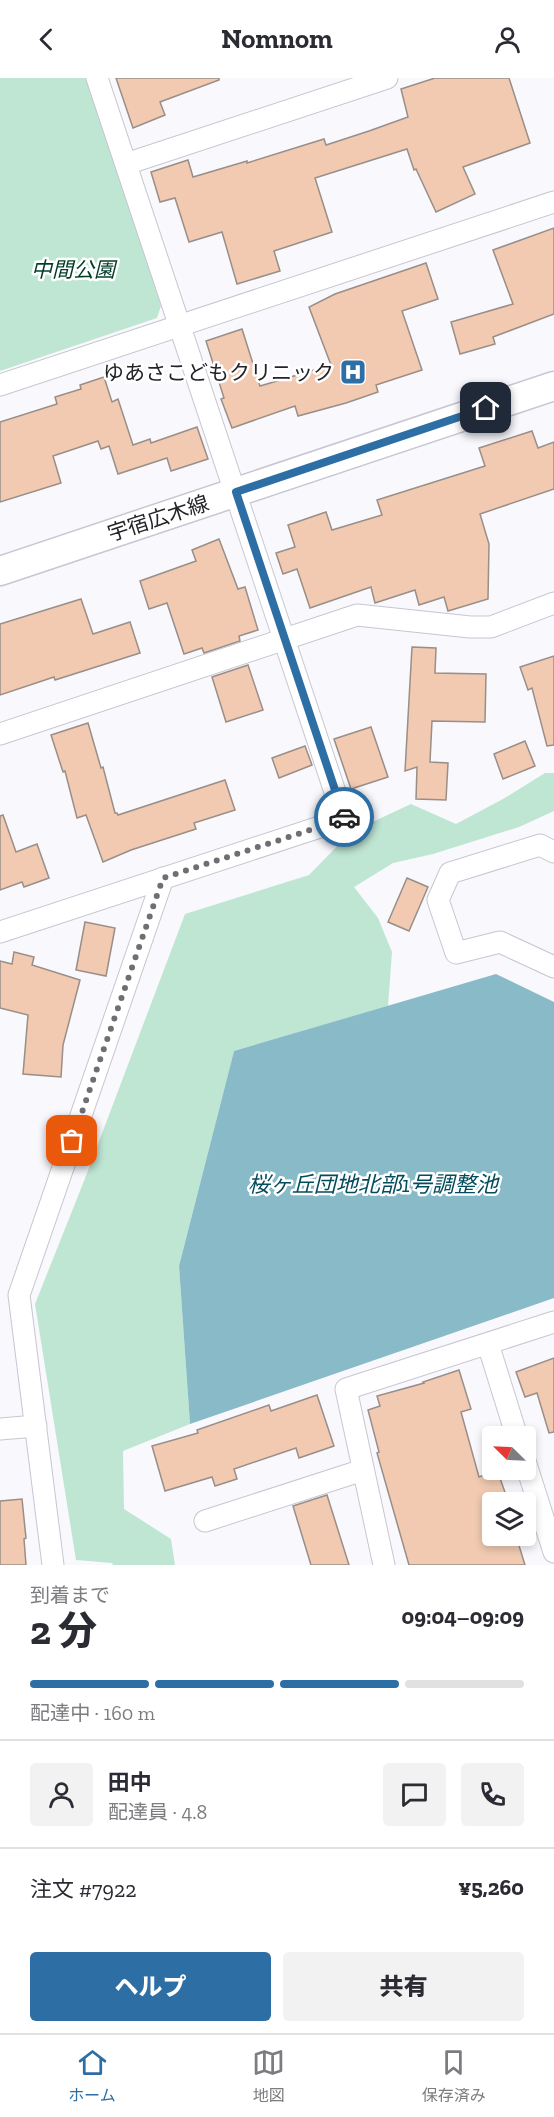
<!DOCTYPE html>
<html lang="ja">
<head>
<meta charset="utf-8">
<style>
  :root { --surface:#fff; --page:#f2f2f3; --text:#2b2b33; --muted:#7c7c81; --line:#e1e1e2; --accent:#2d6fa5 }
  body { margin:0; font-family:"Zilla Slab","Noto Sans JP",serif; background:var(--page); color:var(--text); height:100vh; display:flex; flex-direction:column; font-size:22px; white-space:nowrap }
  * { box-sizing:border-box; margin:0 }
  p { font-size:20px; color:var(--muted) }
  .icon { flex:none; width:33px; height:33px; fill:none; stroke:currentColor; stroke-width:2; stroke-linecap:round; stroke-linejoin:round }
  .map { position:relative; height:1487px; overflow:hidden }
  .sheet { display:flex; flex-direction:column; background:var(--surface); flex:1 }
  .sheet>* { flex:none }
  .needle { width:39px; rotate:294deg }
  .controls { position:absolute; left:482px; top:1348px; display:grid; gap:12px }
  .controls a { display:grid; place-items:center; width:54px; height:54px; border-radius:6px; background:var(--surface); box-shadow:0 3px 9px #0003; font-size:30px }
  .pin { position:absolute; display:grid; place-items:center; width:51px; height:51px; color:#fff; margin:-26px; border-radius:12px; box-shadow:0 3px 9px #0006 }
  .courier { position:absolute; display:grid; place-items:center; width:60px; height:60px; margin:-30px; border:4px solid #2d6fa5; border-radius:50%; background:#fff; color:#222; box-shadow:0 2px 8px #0007 }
  .head em { font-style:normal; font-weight:800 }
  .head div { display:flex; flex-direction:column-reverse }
  .head { display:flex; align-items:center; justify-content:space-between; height:102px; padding:0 30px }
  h1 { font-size:39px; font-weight:800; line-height:45px }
  .bar { display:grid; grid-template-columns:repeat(4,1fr); gap:9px 6px; align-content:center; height:72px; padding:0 30px }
  .bar i { height:8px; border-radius:4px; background:var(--line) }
  .bar .current { background:var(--accent) }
  .bar p { grid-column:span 4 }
  .line { display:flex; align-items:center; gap:15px; padding:0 30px; border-top:2px solid var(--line) }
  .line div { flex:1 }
  .round { display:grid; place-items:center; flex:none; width:63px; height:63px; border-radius:6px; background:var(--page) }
  .action { display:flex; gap:12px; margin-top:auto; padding:12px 30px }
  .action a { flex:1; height:69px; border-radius:6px; background:var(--accent); color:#fff; font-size:24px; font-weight:800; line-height:69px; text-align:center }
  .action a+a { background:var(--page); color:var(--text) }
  header { display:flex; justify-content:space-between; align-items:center; height:78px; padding:0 30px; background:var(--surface); font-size:27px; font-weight:800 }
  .menu { display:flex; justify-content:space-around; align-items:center; height:84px; border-top:2px solid var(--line); background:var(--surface); font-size:16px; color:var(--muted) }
  .menu a { display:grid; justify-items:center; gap:3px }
  .menu .current { color:var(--accent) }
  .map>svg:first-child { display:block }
  .green { fill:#bfe6d3 }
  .water { fill:#89bac8 }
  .building { fill:#f1cab1; stroke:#998e88; stroke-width:1.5 }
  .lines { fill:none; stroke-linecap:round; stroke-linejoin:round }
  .street-casing { stroke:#c7c6d2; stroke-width:23 }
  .secondary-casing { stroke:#c7c6d2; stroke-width:31 }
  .street { stroke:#fff; stroke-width:21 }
  .secondary { stroke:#fff; stroke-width:28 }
  .done { stroke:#6f6e73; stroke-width:6; stroke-dasharray:0 10.8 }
  .route { stroke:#2d6fa5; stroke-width:8 }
  .labels { text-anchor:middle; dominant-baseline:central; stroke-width:5; stroke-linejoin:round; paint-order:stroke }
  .park-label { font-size:21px; font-style:italic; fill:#003c28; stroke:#fff }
  .poi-label { font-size:21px; fill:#242328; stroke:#fff; text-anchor:end }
  .street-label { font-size:21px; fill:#242328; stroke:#fff }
  .water-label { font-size:22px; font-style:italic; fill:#024c5c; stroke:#fff }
</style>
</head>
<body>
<header><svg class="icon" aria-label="back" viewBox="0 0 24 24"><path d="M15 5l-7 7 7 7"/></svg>Nomnom<svg class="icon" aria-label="person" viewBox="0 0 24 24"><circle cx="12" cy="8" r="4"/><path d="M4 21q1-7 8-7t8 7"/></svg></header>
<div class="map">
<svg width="554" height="1487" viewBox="0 0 554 1487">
  <rect width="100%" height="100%" fill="#f9f8fd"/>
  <!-- green -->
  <g class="green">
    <path d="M0,0H87L161,228L157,240L0,293Z"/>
    <path d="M545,695H554V733L519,749L433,776L393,785L354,809L378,840L392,874L388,928L234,973L179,1188L190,1346L123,1373L124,1431L171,1461L175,1487H113L112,1485L76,1482L35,1226L84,1103L185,836L309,797L351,754L411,726L456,746L503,721Z"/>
  </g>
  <!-- water -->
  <path class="water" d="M496,896L554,924V1220L190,1346L179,1188L234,973Z"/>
  <!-- building -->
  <g class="building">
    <path d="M116,0H219V2L160,24L165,37L133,50Z"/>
    <path d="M435,0H509L530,65L463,89L475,116L436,134L416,91L414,92L407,71L315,100L332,154L274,173L280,193L237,206L222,154L189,164L175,120L160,124L151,94L188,82L193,99L247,83V85L324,61L326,67L369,53L408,39L401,11Z"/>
    <path d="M554,150V236L493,259L495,266L460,276L451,244L513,226L493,172Z"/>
    <path d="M426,185L438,221L402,233L422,292L376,307L378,314L346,325L298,338L295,328L232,350L221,321L224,320L206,263L242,251L260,308L331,287L309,229L335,216Z"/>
    <path d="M104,299L112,324L118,321L133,367L150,361L151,365L197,349L208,381L171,393L167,380L118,396L109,368L101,371L98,363L53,378L61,405L0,424V344L57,326L55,319L81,311L80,307Z"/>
    <path d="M532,353L538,370L554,364V411L480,436L489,466L488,521L448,533L444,519L419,527L415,512L375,525L371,509L310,530L297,491L283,496L276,475L295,469L288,447L326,434L332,452L382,437L377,422L485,388L479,370Z"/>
    <path d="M219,461L238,511L245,509L258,552L239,558L240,563L204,575L202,570L184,576L167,525L149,531L140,503L196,483L192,472Z"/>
    <path d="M81,521L93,556L130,544L140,575L55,602L54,599L0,617V546Z"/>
    <path d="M412,569L436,570L435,595L486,596L485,644L432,643L430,684L448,685L446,722L416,721L417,689L405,693Z"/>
    <path d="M554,578V667L547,668L532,610L528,612L520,589Z"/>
    <path d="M248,587L263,632L226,644L212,599Z"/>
    <path d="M88,645L101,690L103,689L115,735H117L118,737L225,702L235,732L194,745L196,751L131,772L103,784L86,737L77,740L65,693L63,694L51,657Z"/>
    <path d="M371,649L388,699L351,711L334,661Z"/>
    <path d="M525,663L535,688L503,701L494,676Z"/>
    <path d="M305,668L312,687L279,700L272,680Z"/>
    <path d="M3,737L16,774L37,766L49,800L24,809L22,804L0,812V738Z"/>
    <path d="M407,800L428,809L409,853L388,844Z"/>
    <path d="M85,844L115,850L106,898L76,892Z"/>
    <path d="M14,874L34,879L32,887L80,902L63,967L61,999L23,996L28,937L0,930V883L12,886Z"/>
    <path d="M554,1280V1354L549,1355L537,1315L525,1319L516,1294Z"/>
    <path d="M459,1292L471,1331L461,1334L479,1399L497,1392L506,1417L492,1422V1458H516L525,1487H409L377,1375L379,1374L368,1332L380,1328L377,1318L424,1305L423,1304Z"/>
    <path d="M317,1317L334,1368L299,1380L296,1370L234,1391L237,1401L215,1408L212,1399L165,1413L152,1368L198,1355L197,1352L269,1327L271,1333Z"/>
    <path d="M327,1417L349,1487H311L293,1428Z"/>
    <path d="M22,1421L26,1460L24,1461L26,1487H0V1423Z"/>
  </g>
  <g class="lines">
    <defs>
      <g id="street">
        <path d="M126,86L387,0"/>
        <path d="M0,307L554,124"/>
        <path d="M0,656L357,537L470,549H491L554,525"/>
        <path d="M554,774L540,767L450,795L438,822L456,875L500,864L554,889"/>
        <path d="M0,854L344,741L97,0"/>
        <path d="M488,1266L517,1359"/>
        <path d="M0,1351L36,1348"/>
        <path d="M525,1383L554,1474"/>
        <path d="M205,1443L363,1392"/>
        <path d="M53,1487L19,1217L163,800"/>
        <path d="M384,1487L346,1311L554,1244"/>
      </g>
      <path id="secondary" d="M0,493L554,308"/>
    </defs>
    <!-- street casing -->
    <use href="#street" class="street-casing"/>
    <!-- secondary casing -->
    <use href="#secondary" class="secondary-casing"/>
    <!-- street -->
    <use href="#street" class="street"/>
    <!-- secondary -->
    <use href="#secondary" class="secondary"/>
  </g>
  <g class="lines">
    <!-- done -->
    <path class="done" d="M72,1063L163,800L344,741V739"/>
    <!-- route -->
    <path class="route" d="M344,739L236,414L486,330"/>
  </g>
  <!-- icons -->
  <defs>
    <symbol id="hospital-square" viewBox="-11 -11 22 22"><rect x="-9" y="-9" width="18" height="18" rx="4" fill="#2d6fa5" stroke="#fff"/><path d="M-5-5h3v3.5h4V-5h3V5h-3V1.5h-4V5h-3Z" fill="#fff"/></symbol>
  </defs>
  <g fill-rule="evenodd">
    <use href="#hospital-square" x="338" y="279" width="30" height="30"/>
  </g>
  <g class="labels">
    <!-- park labels -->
    <g class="park-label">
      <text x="73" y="191">中間公園</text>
    </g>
    <!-- poi labels -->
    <g class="poi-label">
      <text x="334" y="294">ゆあさこどもクリニック</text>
    </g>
    <!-- street labels -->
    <g class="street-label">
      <text transform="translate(158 440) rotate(-18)">宇宿広木線</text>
    </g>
    <!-- water labels -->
    <g class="water-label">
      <text x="373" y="1106">桜ヶ丘団地北部1号調整池</text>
    </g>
  </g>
</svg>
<div class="controls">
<a><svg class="needle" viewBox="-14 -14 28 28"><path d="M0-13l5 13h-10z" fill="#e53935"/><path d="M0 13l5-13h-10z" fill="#7c7c81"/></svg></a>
<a><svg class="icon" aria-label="layers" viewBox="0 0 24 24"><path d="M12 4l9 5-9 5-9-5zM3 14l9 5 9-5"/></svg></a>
</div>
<div class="pin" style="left:72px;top:1063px;background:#ea580c"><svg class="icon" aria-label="bag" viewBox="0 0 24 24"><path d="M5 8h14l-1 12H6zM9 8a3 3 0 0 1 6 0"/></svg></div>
<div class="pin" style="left:486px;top:330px;background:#1f2937"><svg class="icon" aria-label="home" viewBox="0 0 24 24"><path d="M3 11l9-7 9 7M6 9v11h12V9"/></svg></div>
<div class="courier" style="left:344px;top:739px"><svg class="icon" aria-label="car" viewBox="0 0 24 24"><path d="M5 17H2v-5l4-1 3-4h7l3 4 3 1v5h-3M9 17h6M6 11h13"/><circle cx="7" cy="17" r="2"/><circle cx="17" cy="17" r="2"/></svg></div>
</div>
<section class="sheet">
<div class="head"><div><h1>2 分</h1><p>到着まで</p></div><em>09:04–09:09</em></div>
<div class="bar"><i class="current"></i><i class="current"></i><i class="current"></i><i></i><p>配達中 · 160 m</p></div>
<div class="line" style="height:108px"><a class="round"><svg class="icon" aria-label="person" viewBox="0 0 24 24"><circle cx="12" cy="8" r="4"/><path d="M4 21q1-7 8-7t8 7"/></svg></a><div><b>田中</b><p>配達員 · 4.8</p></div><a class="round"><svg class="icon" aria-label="chat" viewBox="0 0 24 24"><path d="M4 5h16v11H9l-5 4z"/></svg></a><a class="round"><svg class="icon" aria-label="phone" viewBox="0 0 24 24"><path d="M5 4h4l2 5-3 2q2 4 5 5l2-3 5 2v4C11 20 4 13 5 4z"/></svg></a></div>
<div class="line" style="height:78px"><div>注文 #7922</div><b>¥5,260</b></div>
<div class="action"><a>ヘルプ</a><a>共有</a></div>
</section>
<nav class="menu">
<a class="current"><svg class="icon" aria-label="home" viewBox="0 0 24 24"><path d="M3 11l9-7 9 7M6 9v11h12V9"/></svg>ホーム</a>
<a><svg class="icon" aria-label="map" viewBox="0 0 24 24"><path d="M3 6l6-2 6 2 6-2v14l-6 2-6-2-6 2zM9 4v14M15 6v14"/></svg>地図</a>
<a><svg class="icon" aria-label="saved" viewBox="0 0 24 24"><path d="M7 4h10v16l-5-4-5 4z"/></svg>保存済み</a>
</nav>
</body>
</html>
